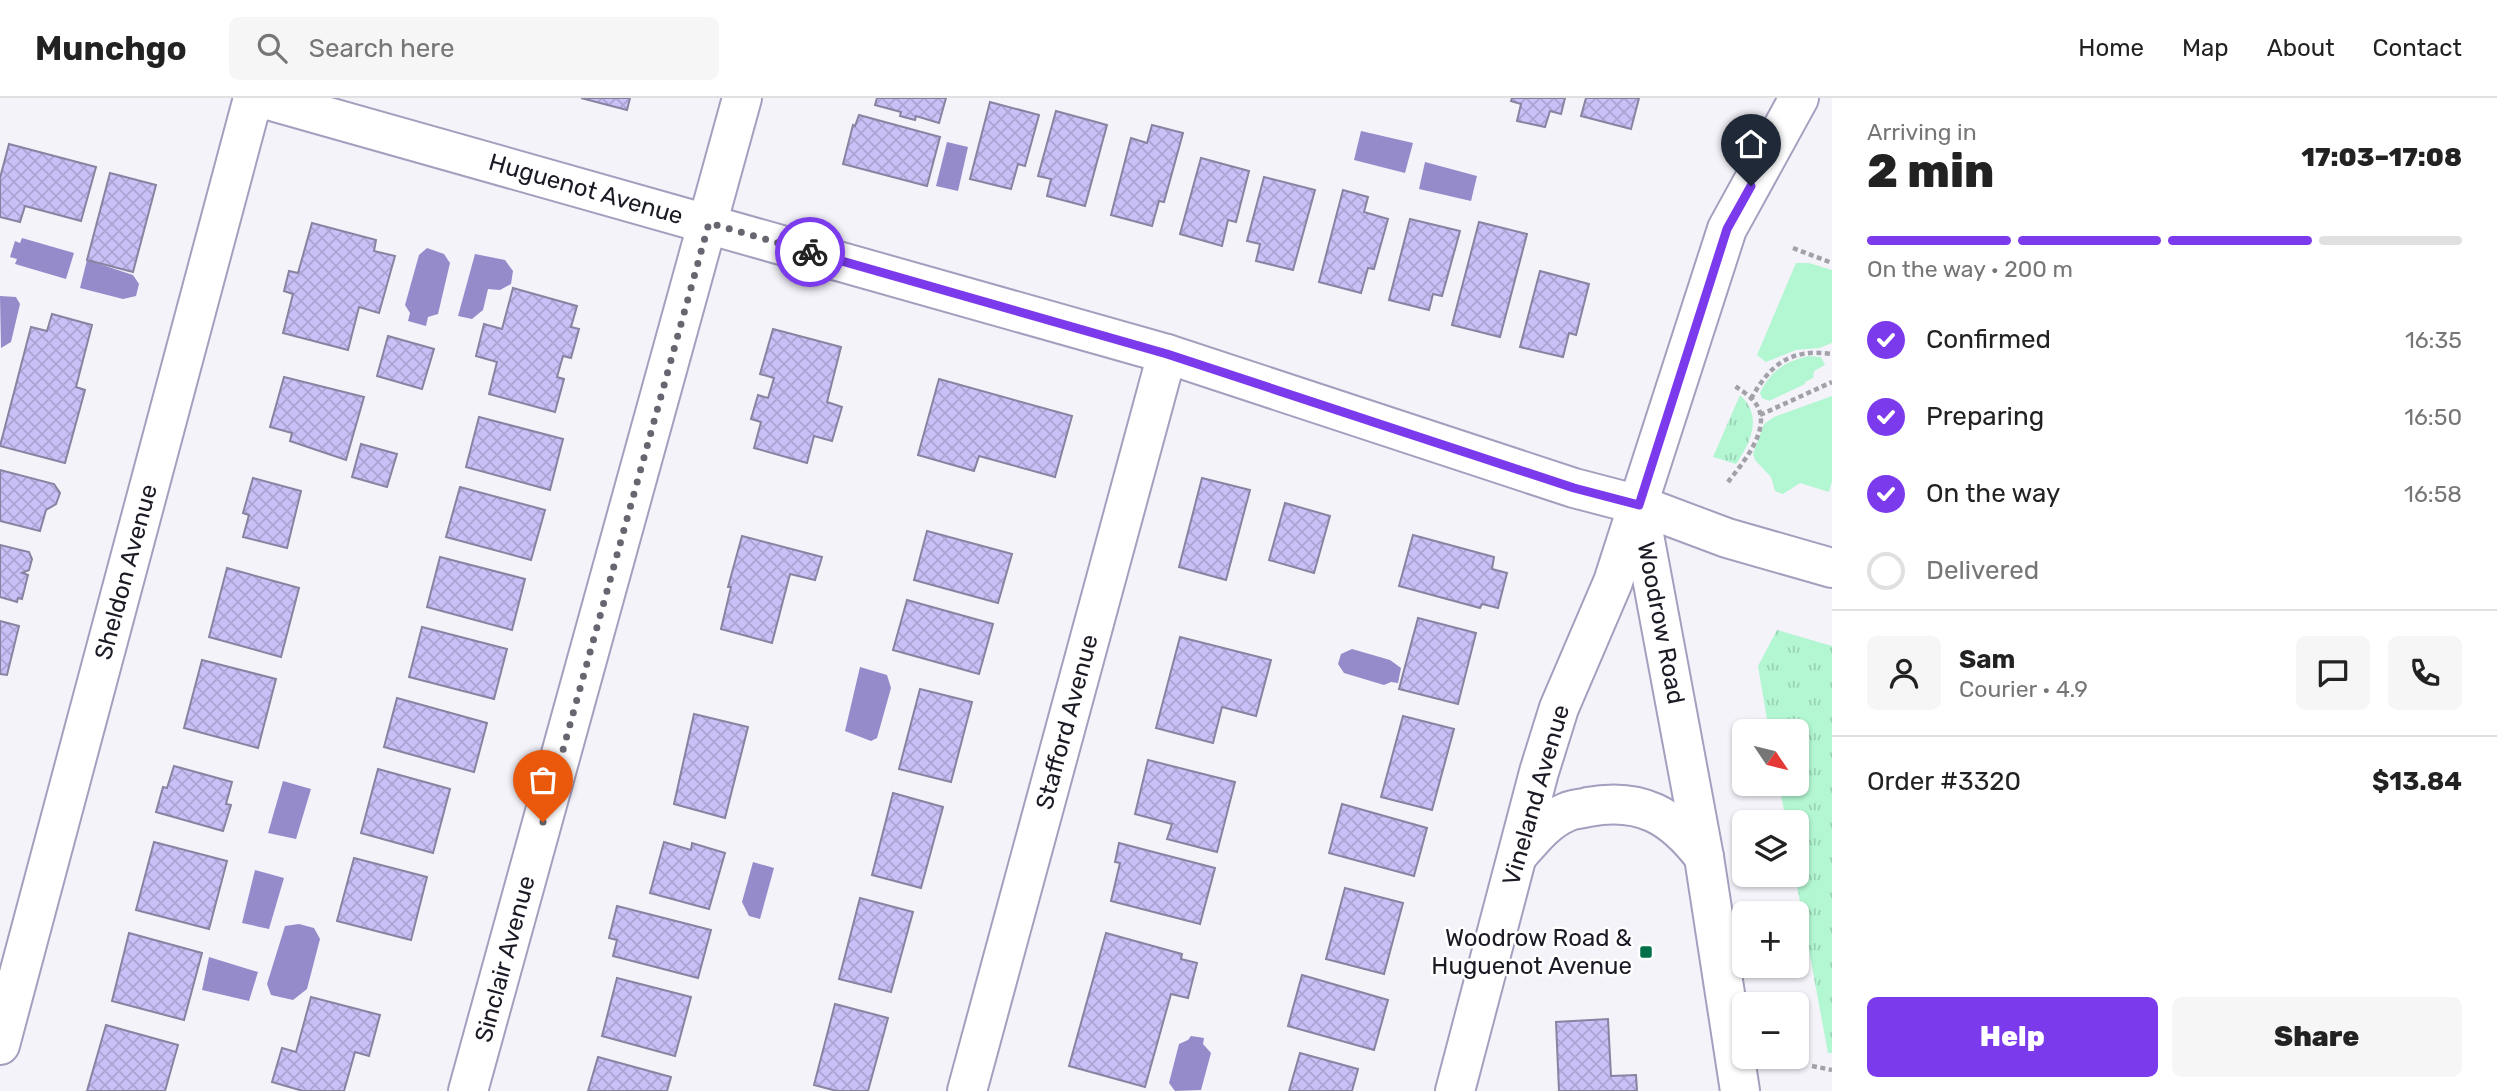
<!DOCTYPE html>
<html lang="en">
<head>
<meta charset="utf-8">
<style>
  :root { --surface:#fff; --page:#f6f6f6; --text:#222; --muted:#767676; --line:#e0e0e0; --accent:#7c3aed }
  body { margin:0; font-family:Rubik,sans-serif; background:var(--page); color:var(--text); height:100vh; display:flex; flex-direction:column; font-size:26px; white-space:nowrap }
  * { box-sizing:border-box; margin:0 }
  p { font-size:23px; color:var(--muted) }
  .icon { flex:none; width:38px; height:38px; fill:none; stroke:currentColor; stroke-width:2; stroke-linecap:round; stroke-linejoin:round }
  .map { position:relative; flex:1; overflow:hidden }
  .side { display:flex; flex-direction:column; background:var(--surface); width:665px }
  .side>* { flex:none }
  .needle { width:46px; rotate:125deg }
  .buttons { position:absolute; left:1732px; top:621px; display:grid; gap:14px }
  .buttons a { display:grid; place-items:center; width:77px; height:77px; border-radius:10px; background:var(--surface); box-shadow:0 2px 5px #0004; font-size:35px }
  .pin { position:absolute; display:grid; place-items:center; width:60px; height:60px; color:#fff; margin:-72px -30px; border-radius:50% 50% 50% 0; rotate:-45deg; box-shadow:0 0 7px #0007 }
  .pin .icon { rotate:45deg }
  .courier { position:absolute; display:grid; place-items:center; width:70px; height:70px; margin:-35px; border:5px solid #7c3aed; border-radius:50%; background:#fff; color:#222; box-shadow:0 2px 9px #0007 }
  .summary em { font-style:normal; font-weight:800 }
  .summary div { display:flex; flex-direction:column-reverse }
  .summary { display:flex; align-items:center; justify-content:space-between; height:119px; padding:0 35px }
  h1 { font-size:46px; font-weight:800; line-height:52px }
  .bar { display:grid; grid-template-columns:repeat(4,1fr); gap:10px 7px; align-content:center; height:84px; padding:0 35px }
  .bar i { height:9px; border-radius:5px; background:var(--line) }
  .bar .on { background:var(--accent) }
  .bar p { grid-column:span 4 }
  .line { display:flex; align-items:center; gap:18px; padding:0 35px; border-top:2px solid var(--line) }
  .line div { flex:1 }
  .round { display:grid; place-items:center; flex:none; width:74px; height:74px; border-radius:10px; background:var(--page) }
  ol { padding:0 35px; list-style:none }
  li { display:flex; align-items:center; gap:21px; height:77px }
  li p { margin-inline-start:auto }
  li .icon { padding:7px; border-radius:50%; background:var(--accent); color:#fff; stroke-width:4 }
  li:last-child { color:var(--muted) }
  li i { width:38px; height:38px; border:4px solid var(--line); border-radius:50% }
  .primary-button { display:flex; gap:14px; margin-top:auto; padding:14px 35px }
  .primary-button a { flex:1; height:80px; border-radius:10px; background:var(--accent); color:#fff; font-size:28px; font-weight:800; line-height:80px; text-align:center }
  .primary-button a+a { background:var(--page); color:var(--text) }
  header { display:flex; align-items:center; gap:42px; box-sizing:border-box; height:98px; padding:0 35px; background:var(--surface); border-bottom:2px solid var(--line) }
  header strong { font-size:33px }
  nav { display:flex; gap:38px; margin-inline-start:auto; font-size:24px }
  .search { width:490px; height:63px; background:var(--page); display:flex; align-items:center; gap:18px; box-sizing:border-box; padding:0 24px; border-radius:10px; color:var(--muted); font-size:26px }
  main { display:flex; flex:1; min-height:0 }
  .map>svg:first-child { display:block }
  .grass { fill:url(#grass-tufts) }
  .green { fill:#b3f6d2 }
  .water { fill:#958aca }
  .building { fill:url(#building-cross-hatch); stroke:#8783a1; stroke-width:2 }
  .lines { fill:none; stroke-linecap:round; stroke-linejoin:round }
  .minor-casing { stroke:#a39fbe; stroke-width:42 }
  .path { stroke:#a2a1aa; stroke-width:4.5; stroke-dasharray:5 3.5; stroke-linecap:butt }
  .minor { stroke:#fff; stroke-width:38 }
  .done { stroke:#676670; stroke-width:7; stroke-dasharray:0 12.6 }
  .route { stroke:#7c3aed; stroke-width:9 }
  .poi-dot { fill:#02714a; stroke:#fff; stroke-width:2.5 }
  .labels { text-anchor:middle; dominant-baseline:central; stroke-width:5; stroke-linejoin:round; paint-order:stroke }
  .street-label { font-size:24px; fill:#1b1a25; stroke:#fff }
  .poi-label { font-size:24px; fill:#1b1a25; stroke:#fff; text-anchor:end }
</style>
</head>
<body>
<header>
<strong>Munchgo</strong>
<div class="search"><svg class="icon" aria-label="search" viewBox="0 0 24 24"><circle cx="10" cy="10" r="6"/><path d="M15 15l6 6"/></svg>Search here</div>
<nav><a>Home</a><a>Map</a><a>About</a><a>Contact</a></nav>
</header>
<main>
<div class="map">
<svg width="1832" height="993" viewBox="0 0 1832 993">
  <defs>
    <pattern id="grass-tufts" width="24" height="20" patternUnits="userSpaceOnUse" patternTransform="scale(1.75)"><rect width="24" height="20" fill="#b3f6d2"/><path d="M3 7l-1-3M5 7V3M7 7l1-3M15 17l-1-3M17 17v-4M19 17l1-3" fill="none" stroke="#99d2b4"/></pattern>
    <pattern id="building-cross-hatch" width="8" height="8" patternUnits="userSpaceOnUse" patternTransform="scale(1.75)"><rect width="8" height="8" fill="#c8c0f6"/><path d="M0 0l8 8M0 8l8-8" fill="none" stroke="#aba4d3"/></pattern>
  </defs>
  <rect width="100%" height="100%" fill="#f4f3fa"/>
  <!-- grass -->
  <g class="grass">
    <path d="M1740,297C1763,318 1751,344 1736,366L1713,359Z"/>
    <path d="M1777,532L1832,548V955H1828L1795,777H1797V724H1786L1779,686H1797V634L1769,633L1758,568Z"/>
  </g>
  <!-- green -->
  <g class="green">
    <path d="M1796,165H1809L1832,172V245L1819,250L1796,252L1766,264L1757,257Z"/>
    <path d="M1809,258L1821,259L1825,267L1814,273L1813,280L1805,284V286L1769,303L1762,300L1760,295C1771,272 1786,263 1809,258Z"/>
    <path d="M1832,298V383L1829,394L1800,385L1783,396L1775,393L1771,379L1755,362L1753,356L1764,326L1774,319Z"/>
  </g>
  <!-- water -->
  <g class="water">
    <path d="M1361,33L1413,45L1405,75L1354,62Z"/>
    <path d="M947,44L968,49L958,93L936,88Z"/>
    <path d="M1425,64L1477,78L1471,103L1419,91Z"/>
    <path d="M22,140L74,155L66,181L15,166L17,161L10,159L15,143L20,145Z"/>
    <path d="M427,150L444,156L450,165L438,216L428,219L426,228L408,223L410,215L405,207L419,157Z"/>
    <path d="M475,156L505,162L513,173L511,186L500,192L488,191L483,212L472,221L458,218Z"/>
    <path d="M87,162L133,177L139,186L136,198L123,201L80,190Z"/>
    <path d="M0,198L16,199L20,206L11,244L1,250Z"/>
    <path d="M1352,551L1390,562L1401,570L1398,585L1391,584L1384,587L1344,575L1338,566L1341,556Z"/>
    <path d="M860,569L887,577L891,590L877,640L871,643L845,633Z"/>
    <path d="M283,683L311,691L296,741L268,735Z"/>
    <path d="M753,764L774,770L760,821L749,818L742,804Z"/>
    <path d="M255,772L284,780L269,831L242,825Z"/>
    <path d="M299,826L314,830L320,841L307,891L293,902L271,897L267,886L285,828Z"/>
    <path d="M209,859L258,874L249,903L202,892Z"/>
    <path d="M1191,938L1204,940L1203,946L1211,955L1201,992L1175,993L1169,985L1179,946L1188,942Z"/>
  </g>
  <!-- building -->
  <g class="building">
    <path d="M581,0H630L627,12Z"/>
    <path d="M877,0H946L939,25L916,18L915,22L900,18L901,14L875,7Z"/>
    <path d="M1512,0H1565L1561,16L1550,13L1545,29L1517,23L1521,6L1511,3Z"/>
    <path d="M1586,0H1639L1631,31L1581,18Z"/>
    <path d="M990,4L1039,17L1025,68L1018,66L1011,91L970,81Z"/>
    <path d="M1056,13L1107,27L1085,108L1047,98L1051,81L1038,78Z"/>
    <path d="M859,17L940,39L927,88L843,66L853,27L855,28Z"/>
    <path d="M1152,27L1183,35L1164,104L1159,103L1152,128L1111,117L1131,40L1147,45Z"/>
    <path d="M9,46L96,69L81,123L25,108L20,124L0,119V80Z"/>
    <path d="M1201,60L1249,73L1236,124L1228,122L1222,148L1180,136Z"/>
    <path d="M110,75L156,87L133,174L87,162Z"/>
    <path d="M1264,79L1315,92L1293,172L1256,163L1260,146L1247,143Z"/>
    <path d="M1343,92L1368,99L1364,114L1388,121L1374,171L1368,170L1361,195L1319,184Z"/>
    <path d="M1410,121L1460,133L1442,198L1433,196L1429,212L1389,202Z"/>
    <path d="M1479,124L1527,136L1500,239L1452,227Z"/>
    <path d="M312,125L376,142L374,153L395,158L379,215L359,209L348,252L283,235L293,196L284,193L289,173L298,175Z"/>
    <path d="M1540,173L1589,186L1576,237L1569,235L1563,259L1520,249Z"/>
    <path d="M513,190L577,208L571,229L579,231L571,260L563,258L557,279L564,281L555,314L489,296L497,264L476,258L484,226L502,231Z"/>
    <path d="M52,216L92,227L76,289L85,292L65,365L0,348L31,229L47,233Z"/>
    <path d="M773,231L841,249L827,304L842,309L832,343L814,338L807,365L754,350L761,324L751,321L758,297L768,300L774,280L760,276Z"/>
    <path d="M388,238L434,251L422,291L377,278Z"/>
    <path d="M284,279L364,299L346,362L290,343L292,335L270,329Z"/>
    <path d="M939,281L1072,318L1055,379L979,358L974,373L918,357Z"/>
    <path d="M479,319L563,341L550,392L466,369Z"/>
    <path d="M361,346L397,356L387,389L352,379Z"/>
    <path d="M0,372L54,386L60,395L56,406L46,412L40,433L0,423Z"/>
    <path d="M253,380L301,393L287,450L243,439L249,417L243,415Z"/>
    <path d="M1202,380L1250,392L1226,482L1179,469Z"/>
    <path d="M460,389L545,412L531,462L446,439Z"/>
    <path d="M1285,405L1330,418L1314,475L1269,462Z"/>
    <path d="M927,433L1012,456L998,505L914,482Z"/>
    <path d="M1413,437L1494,459L1492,471L1507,475L1498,510L1482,506L1480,510L1399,488Z"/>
    <path d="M742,438L822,459L815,482L790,476L772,545L721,531L731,489H728Z"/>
    <path d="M0,447L29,454L32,461L29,472L22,475L28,477L22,501L18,500L17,504L0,499Z"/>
    <path d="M440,459L525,481L512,532L427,509Z"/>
    <path d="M227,470L299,490L281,559L209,539Z"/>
    <path d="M907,502L993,526L979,576L893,552Z"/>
    <path d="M1418,520L1476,535L1458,606L1399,591Z"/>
    <path d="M0,523L19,528L7,577L0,576Z"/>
    <path d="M422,529L507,551L494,601L409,579Z"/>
    <path d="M1180,539L1271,562L1256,618L1222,609L1213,645L1156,630Z"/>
    <path d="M202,562L276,581L258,650L184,630Z"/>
    <path d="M920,591L972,604L951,684L899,671Z"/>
    <path d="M397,600L487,625L474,674L384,649Z"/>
    <path d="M694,616L748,629L725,720L674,706Z"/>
    <path d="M1403,618L1454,631L1432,712L1381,699Z"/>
    <path d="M1148,662L1235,684L1217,754L1167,741L1172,726L1135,716Z"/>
    <path d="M174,668L232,684L226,706L231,707L223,733L156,714L163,689L167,690Z"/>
    <path d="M378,671L450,691L433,755L361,735Z"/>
    <path d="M893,695L943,709L921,790L872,777Z"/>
    <path d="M1342,706L1427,730L1414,778L1329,755Z"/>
    <path d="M154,744L227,763L209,831L136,812Z"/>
    <path d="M664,744L691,752L692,745L725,755L709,811L650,795Z"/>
    <path d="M1119,745L1215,770L1200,826L1111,803L1120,765L1115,764Z"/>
    <path d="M354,760L427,779L411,842L337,823Z"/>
    <path d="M1345,790L1403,805L1384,876L1326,861Z"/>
    <path d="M860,800L913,814L891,894L839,881Z"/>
    <path d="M617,808L711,832L698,880L613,858L617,842L609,840Z"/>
    <path d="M129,835L202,855L184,922L112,903Z"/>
    <path d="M1106,835L1182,856L1181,861L1197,865L1188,900L1171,896L1145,989L1069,968Z"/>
    <path d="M1302,877L1388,902L1374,952L1288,928Z"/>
    <path d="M617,880L691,899L675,958L602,938Z"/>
    <path d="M311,899L380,917L369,958L355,954L344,993H303L272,984L282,950L296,954Z"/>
    <path d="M835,906L888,920L868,993H837L814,987Z"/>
    <path d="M1608,921L1611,978L1636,977L1637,993H1559L1556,924Z"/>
    <path d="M106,927L178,947L165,993H87Z"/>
    <path d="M1300,955L1358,971L1352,993H1289Z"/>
    <path d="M598,959L671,979L667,993H588Z"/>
  </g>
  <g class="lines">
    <defs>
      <g id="minor">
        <path d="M261,0L1167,256L1574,390L1639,407L1727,440L1832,470"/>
        <path d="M1639,410L1704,759L1740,993"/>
        <path d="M1519,756C1533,740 1547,722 1567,714C1573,711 1582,711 1588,709C1641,699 1673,718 1704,759"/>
        <path d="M0,947L253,0"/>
        <path d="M468,993L742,0"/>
        <path d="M967,993L1167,256"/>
        <path d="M1455,993L1539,674L1559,610L1613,484L1727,131L1799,0"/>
      </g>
    </defs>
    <!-- minor casing -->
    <use href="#minor" class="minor-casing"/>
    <!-- path -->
    <g class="path">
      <path d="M1793,150L1832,165"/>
      <path d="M1751,301C1770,266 1791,250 1832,256"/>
      <path d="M1760,317L1832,284"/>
      <path d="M1728,384C1742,366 1773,330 1756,306C1752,299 1742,293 1735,288"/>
      <path d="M1812,968L1832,972"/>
    </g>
    <!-- minor -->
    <use href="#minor" class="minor"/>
  </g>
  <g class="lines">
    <!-- done -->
    <path class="done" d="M543,724L709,125L810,154"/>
    <!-- route -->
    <path class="route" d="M810,154L1167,256L1574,390L1639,407L1727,131L1751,88"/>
  </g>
  <!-- markers -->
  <rect class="poi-dot" x="1639" y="847" width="14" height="14" rx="3.5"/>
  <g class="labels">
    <!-- street labels -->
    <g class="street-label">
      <text transform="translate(586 91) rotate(16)">Huguenot Avenue</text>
      <text transform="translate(126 474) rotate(-75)">Sheldon Avenue</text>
      <text transform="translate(1661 525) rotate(79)">Woodrow Road</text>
      <text transform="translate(1067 624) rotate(-75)">Stafford Avenue</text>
      <text transform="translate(1536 697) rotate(-74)">Vineland Avenue</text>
      <text transform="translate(505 861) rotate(-75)">Sinclair Avenue</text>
    </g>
    <!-- poi labels -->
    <g class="poi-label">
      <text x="1632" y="840">Woodrow Road &amp;<tspan x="1632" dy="28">Huguenot Avenue</tspan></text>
    </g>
  </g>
</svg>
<div class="buttons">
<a><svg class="needle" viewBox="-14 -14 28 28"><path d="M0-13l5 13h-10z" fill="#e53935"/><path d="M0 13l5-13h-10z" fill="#767676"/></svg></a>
<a><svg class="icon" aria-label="layers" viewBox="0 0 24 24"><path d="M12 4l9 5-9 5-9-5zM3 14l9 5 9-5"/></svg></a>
<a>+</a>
<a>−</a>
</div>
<div class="pin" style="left:543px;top:724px;background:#ea580c"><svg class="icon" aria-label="bag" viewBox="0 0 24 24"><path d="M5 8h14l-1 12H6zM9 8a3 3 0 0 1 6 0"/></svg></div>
<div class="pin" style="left:1751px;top:88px;background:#1f2937"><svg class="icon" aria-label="home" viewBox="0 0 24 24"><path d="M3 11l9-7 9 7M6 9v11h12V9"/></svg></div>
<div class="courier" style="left:810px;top:154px"><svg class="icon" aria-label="bike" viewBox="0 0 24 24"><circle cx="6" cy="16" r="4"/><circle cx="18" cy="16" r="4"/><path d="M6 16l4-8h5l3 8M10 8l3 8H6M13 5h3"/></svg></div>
</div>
<section class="side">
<div class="summary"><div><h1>2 min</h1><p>Arriving in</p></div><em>17:03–17:08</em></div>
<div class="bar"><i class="on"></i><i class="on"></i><i class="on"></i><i></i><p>On the way · 200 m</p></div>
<ol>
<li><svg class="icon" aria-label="check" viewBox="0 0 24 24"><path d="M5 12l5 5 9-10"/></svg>Confirmed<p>16:35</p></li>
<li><svg class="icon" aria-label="check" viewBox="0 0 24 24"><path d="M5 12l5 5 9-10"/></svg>Preparing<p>16:50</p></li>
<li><svg class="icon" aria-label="check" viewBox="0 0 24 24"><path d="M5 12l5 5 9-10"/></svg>On the way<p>16:58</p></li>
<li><i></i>Delivered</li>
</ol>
<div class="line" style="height:126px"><a class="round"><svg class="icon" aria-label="person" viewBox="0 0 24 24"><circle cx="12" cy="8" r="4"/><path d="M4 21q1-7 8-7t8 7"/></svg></a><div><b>Sam</b><p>Courier · 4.9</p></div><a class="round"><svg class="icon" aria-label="chat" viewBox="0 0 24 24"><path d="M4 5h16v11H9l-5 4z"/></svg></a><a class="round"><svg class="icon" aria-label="phone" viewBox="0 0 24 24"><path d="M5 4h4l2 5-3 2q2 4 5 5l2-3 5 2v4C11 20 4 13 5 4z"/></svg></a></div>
<div class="line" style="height:91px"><div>Order #3320</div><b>$13.84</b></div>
<div class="primary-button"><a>Help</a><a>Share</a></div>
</section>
</main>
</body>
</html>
